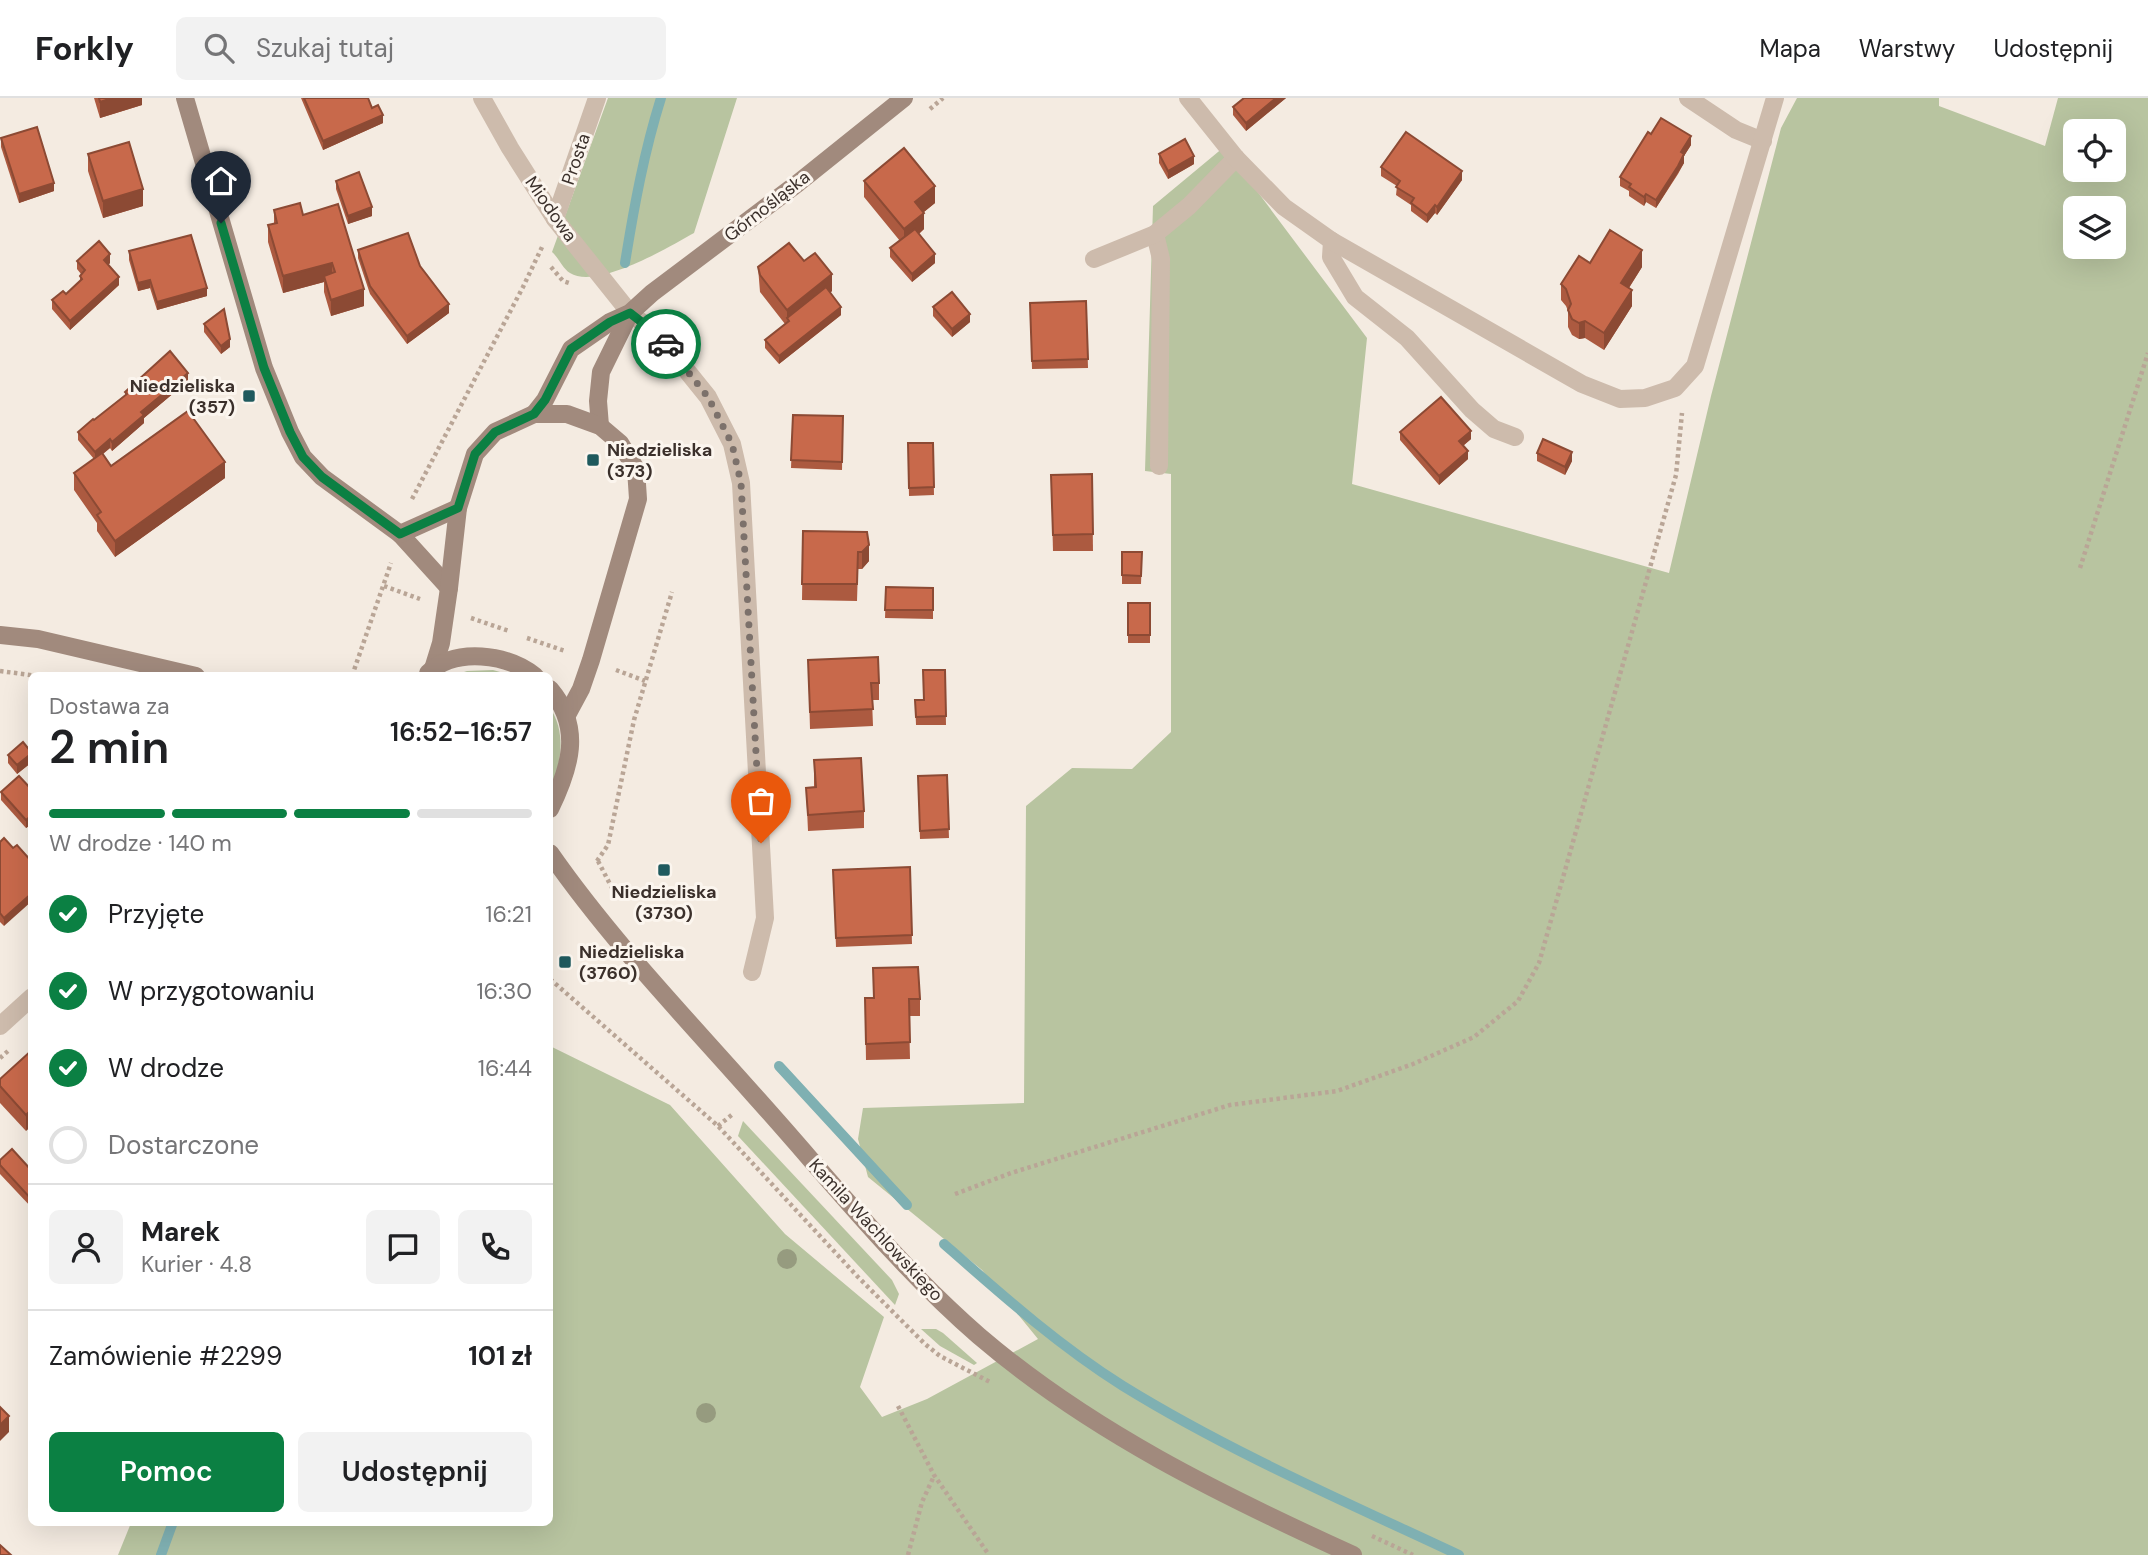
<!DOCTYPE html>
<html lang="pl">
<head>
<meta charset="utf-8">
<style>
  :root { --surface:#fff; --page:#f2f2f2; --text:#202124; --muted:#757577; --line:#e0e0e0; --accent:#0b8043 }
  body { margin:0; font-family:"DM Sans",sans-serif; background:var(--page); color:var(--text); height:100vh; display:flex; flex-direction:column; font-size:26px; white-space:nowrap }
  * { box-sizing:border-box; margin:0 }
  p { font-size:23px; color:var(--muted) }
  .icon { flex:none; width:38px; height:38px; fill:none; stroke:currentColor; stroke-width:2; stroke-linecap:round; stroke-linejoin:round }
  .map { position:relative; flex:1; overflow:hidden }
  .sheet { position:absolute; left:28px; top:574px; width:525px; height:854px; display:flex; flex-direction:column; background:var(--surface); border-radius:10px; box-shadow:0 7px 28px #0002 }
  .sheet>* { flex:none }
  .buttons { position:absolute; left:2063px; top:21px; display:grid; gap:14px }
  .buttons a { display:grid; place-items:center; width:63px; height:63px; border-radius:10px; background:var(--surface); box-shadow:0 7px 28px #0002; font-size:35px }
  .pin { position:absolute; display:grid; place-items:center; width:60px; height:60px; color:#fff; margin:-72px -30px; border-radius:50% 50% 50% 0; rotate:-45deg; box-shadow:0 0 7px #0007 }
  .pin .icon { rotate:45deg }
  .courier { position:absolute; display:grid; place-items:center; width:70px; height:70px; margin:-35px; border:5px solid #0b8043; border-radius:50%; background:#fff; color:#222; box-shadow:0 2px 9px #0007 }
  .headline em { font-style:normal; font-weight:600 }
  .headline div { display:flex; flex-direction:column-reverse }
  .headline { display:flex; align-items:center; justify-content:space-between; height:119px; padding:0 21px }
  h1 { font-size:46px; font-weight:600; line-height:52px }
  .bar { display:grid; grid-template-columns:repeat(4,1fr); gap:10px 7px; align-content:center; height:84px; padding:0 21px }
  .bar i { height:9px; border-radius:5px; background:var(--line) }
  .bar .current { background:var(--accent) }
  .bar p { grid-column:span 4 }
  .line { display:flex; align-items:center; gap:18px; padding:0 21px; border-top:2px solid var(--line) }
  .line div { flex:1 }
  .round { display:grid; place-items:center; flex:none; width:74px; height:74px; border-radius:10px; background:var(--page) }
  ol { padding:0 21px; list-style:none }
  li { display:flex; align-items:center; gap:21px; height:77px }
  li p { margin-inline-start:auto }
  li .icon { padding:7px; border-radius:50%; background:var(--accent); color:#fff; stroke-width:4 }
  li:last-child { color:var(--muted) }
  li i { width:38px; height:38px; border:4px solid var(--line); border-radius:50% }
  .button { display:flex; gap:14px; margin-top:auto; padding:14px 21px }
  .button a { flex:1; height:80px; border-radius:10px; background:var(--accent); color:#fff; font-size:28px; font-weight:600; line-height:80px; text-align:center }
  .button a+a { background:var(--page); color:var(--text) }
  header { display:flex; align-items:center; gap:42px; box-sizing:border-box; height:98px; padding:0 35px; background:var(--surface); border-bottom:2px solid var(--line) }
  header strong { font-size:33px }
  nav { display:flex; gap:38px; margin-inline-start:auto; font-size:24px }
  .search { width:490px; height:63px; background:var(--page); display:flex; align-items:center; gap:18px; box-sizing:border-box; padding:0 24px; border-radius:10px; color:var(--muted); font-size:26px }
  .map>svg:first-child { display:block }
  .green { fill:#b8c4a0; fill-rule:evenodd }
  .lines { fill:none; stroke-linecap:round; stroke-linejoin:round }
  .stream { stroke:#7fb0b2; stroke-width:10 }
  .path { stroke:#b9a596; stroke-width:4.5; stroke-dasharray:3.5 3.5; stroke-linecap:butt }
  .lane { stroke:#cdbbac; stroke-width:18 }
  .street { stroke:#cdbbac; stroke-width:18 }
  .secondary { stroke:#a18a7d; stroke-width:18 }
  .tree { fill:#969b7f }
  .wall { fill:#ac5a40 }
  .shaded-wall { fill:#8c4a34 }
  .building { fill:#c8694b; stroke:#8c4a34; stroke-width:2 }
  .done { stroke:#7c716b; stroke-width:7; stroke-dasharray:0 12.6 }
  .route { stroke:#0b8043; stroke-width:9 }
  .poi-dot { fill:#1f5a5e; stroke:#fbf5ee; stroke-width:2.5 }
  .labels { text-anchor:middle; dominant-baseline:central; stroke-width:6; stroke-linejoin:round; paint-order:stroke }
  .street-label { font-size:18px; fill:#3b302b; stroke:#fbf5ee }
  .poi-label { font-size:18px; font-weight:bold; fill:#3b302b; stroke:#fbf5ee; text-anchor:start }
</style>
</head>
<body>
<header>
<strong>Forkly</strong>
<div class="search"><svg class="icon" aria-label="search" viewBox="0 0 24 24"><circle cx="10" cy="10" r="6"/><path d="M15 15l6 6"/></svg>Szukaj tutaj</div>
<nav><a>Mapa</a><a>Warstwy</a><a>Udostępnij</a></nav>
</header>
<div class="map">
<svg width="2148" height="1457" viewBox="0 0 2148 1457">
  <rect width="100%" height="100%" fill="#f4ebe1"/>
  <!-- green -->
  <g class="green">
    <path d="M608,0H737L694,135C669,149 597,192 570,175C563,171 558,159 552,154Z"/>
    <path d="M1797,0H1939V8L2045,48L2058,0H2148V1457H118L131,1425L550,1424V948L670,1007L785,1136L884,1219L860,1289L882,1319L927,1301L1038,1241L982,1172L868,1079L858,1041L863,1010L1024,1005L1026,708L1072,670L1132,671L1171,634V376L1145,373L1153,108L1224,49L1367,240L1352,386L1669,475L1711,298L1781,30ZM2076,33H2114V72H2076ZM2076,110H2114V149H2076Z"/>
    <path d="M493,572L511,577H455L467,573Z"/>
    <path d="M550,610C566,633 562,667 550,690Z"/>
    <path d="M743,1023L892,1182L899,1196L895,1207L738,1038Z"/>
    <path d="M921,1231H936L943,1235L977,1265L974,1267L940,1248Z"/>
  </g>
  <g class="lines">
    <!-- stream -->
    <g class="stream">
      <path d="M625,165C634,109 644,54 661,0"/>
      <path d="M779,968L907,1107"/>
      <path d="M944,1146C1002,1197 1058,1247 1123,1288C1230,1354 1346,1404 1459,1457"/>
      <path d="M161,1457L173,1424"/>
    </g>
    <!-- path -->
    <g class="path">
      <path d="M930,11L943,0"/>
      <path d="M551,169L563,183L572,186"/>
      <path d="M412,401L523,189L543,147"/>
      <path d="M2080,470L2148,255"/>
      <path d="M384,488L420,501"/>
      <path d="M471,520L509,533"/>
      <path d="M527,540L565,553"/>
      <path d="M616,572L645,583"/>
      <path d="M0,573L38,578"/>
      <path d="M352,578L391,465"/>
      <path d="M597,763L608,747L634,622L672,494"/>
      <path d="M598,763L612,790"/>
      <path d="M550,881L718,1028L858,1179L925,1246L940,1258L990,1284"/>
      <path d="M0,960L8,953"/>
      <path d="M718,1028L734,1015"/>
      <path d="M955,1096L1011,1075L1230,1007L1337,993L1413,966L1474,939L1518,903L1539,865L1676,377L1682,315"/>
      <path d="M898,1308L934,1377L989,1457"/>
      <path d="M1372,1438L1413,1457"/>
      <path d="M908,1457L922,1404L934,1378"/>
    </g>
    <!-- lane -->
    <g class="lane">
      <path d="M1688,0L1736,32L1763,43"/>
      <path d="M1155,136L1161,161L1159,368"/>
      <path d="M1332,143L1331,159L1355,199L1407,240L1472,312L1494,331L1515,339"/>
      <path d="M1094,161L1155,136L1189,108L1236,60"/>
      <path d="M630,215L658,237L708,299L732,346L741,385L765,820L752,874"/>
    </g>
    <!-- street -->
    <g class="street">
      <path d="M482,0L510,50L555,121L630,215"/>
      <path d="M1188,0L1236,60L1284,109L1332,143L1582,286L1620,301L1645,300L1675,290L1695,268L1775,0"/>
      <path d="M555,121L597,0"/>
      <path d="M0,928L32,899"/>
    </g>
    <!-- secondary -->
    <g class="secondary">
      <path d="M185,0L264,270L290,334L303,359L322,379L400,436L449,490"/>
      <path d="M534,316L545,302L571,251L610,224L630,215L652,195L798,85L904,0"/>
      <path d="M600,328L598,303L601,274L630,215"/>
      <path d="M400,436L458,410"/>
      <path d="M0,537L38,541L196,578"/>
      <path d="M433,571L441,545L449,490L458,410L475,356L495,334L534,316H567L600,328L620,345L636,371L638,401L591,562L581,591L567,617"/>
      <path d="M428,575C456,549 507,556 535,578"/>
      <path d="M550,591C583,630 570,670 550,711"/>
      <path d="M550,755C610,841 683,917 753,996C827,1078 895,1165 979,1238C1090,1333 1221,1397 1353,1457"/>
    </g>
  </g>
  <!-- trees -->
  <g class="tree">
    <circle cx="787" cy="1161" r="10"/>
    <circle cx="706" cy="1315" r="10"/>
  </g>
  <!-- wall -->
  <g class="wall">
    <path d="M94,0H142V7L100,20Z"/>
    <path d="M301,0H368L372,10L383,25L323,52Z"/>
    <path d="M1244,0H1286L1246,33L1233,17V9Z"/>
    <path d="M1651,36L1691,47L1684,58V65L1678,76L1656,110L1646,104L1644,108L1629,98V93L1620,88V79Z"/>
    <path d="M1,40L54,93L19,105L1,49Z"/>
    <path d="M88,56L143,108L103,120L88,73Z"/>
    <path d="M1159,56L1194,66L1168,81L1159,65Z"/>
    <path d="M1381,69L1462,82L1437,117L1435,115L1427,125L1411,113V107L1396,97L1397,88L1381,78Z"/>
    <path d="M336,83L372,118L348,126L336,91Z"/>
    <path d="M864,83L935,105L924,114V131L919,136L935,165L912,184L890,159V150L900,143L864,99Z"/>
    <path d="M274,112L303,117L364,208L331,218L324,194V184L283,195L268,144V127L274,126Z"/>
    <path d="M358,152L420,168L449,215L407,246L370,196L358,160Z"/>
    <path d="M129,153L207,198L157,212L150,190L138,193L129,162Z"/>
    <path d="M77,163L110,165L108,167L119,187L70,232L52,211V202L66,196L80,183V178L81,176L77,171Z"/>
    <path d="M804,163L832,193L830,195L841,217L779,266L765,250V242L785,226L760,194L758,169Z"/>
    <path d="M1590,165L1642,169L1629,190L1632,208L1604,252L1585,240L1579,241L1572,237L1568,229V213L1566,208L1561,202V186Z"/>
    <path d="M1086,203L1088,270L1032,271L1030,205Z"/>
    <path d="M933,209L970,224L952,239L933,218Z"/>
    <path d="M204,226L230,249L221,256L204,234Z"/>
    <path d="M188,283L144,320V325L112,353L110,350L103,356L111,368L225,380L115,459L97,433V425L74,392V375L94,361L78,342V334L94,322L125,297V294Z"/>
    <path d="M793,317L843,318L842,372L791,370Z"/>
    <path d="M1400,334L1471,341L1463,348L1468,361L1439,387L1400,342Z"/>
    <path d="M908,345H933L934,397L909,398Z"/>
    <path d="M1537,355L1572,363L1565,377L1537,363Z"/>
    <path d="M1092,376L1093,453H1053L1051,377Z"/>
    <path d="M803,433L867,434L869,463L862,471H858L857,503L802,502Z"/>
    <path d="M1122,454H1142L1141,486H1122Z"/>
    <path d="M886,489L933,490V521L885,520Z"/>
    <rect x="1128" y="505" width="22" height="40"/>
    <path d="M808,562L879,585V602H872L873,628L810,631Z"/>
    <path d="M945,572L946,627H916L915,602H924Z"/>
    <path d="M32,654V664L17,676L8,665V657Z"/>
    <path d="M814,662L864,713V730L808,733L806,690L814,689Z"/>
    <path d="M947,677L949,740L920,741L918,678Z"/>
    <path d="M32,692V726L26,730L1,702V694Z"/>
    <path d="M0,744L13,750L4,828L0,824Z"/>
    <path d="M910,769L912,846L836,849L833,772Z"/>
    <path d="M865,900L920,901V918H909L910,961L866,962Z"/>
    <path d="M32,952L26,1033L0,1005V981Z"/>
    <path d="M0,1062L32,1073V1110L0,1076Z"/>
  </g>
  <!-- shaded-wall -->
  <g class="shaded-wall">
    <path d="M112,0H142V7L100,20V4Z"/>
    <path d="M1276,0H1286L1246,33V25Z"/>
    <path d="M383,17V25L323,52V43Z"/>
    <path d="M1691,38V47L1684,58V65L1656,110V102L1681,54Z"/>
    <path d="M1194,58V66L1168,81V73Z"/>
    <path d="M1462,73V82L1437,117V109Z"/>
    <path d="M54,85V93L19,105V96Z"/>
    <path d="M935,88V105L915,121V104Z"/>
    <path d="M143,91V108L103,120V103Z"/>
    <path d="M1646,96V104L1644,108V99Z"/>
    <path d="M1435,107V115L1427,125V117Z"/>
    <path d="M372,109V118L348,126V118Z"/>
    <path d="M924,115V131L904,148V131Z"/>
    <path d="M1642,152V169L1621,202V185Z"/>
    <path d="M110,156V165L104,171V162Z"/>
    <path d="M935,156V165L912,184V176Z"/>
    <path d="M332,165V182L324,178V184L283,195V178Z"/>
    <path d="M832,176V193L789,227V223L787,220V228V212Z"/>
    <path d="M119,179V187L70,232V223Z"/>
    <path d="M150,182V190L138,193V185Z"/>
    <path d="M207,190V198L157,212V204Z"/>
    <path d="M364,191V208L331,218V202Z"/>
    <path d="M1632,192V208L1604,252V235Z"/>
    <path d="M449,206V215L407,246V238Z"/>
    <path d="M841,209V217L779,266V258Z"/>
    <path d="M970,216V224L952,239V231Z"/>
    <path d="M1585,223V240L1579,241V225Z"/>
    <path d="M230,241V249L221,256V248Z"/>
    <path d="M188,275V283L144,320V325L112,353V344L141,314Z"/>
    <path d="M1471,333V341L1459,351V343Z"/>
    <path d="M110,341V350L95,362V354Z"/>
    <path d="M1468,353V361L1439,387V378Z"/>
    <path d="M1572,354V363L1565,377V369Z"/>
    <path d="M225,364V380L115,459V443Z"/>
    <path d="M869,447V463L862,471V454Z"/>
    <path d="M32,655V664L17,676V667Z"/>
    <path d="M32,717V726L26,730V722Z"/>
    <path d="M32,795V803L4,828V820Z"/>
    <path d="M32,1011V1028L26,1033V1017Z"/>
    <path d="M9,1318V1334L0,1343V1327Z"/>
  </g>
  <!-- building -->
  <g class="building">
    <path d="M99,0H112L100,4Z"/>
    <path d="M304,0H368L372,10L378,7L383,17L323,43Z"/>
    <path d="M1244,0H1276L1246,25L1233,9Z"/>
    <path d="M1661,20L1691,38L1681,54L1684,56L1678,68L1656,102L1646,96L1644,99L1629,89L1631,86L1620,79L1648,34L1651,36Z"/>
    <path d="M37,29L54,85L19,96L1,40Z"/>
    <path d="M1406,34L1462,73L1437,109L1435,107L1427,117L1411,105L1414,100L1396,89L1400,83L1381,69Z"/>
    <path d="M1185,41L1194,58L1168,73L1159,56Z"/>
    <path d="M129,44L143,91L103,103L88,56Z"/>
    <path d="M904,50L935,88L915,104L924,115L904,131L864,83Z"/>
    <path d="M359,74L372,109L348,118L336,83Z"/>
    <path d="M300,105L303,117L338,106L364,191L331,202L324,178L335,174L332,165L283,178L268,127L277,125L274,112Z"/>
    <path d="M915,131L935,156L912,176L890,150Z"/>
    <path d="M1610,132L1642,152L1621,185L1632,192L1604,235L1585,223L1579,225L1572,221L1568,212L1571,206L1566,191L1561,186L1579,158L1590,165Z"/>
    <path d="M408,135L420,168L449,206L407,238L370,188L358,152Z"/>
    <path d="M191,137L207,190L157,204L150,182L138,185L129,153Z"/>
    <path d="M99,143L110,156L104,162L119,179L70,223L52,202L63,193L66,196L82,181L80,178L85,172L77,163Z"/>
    <path d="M789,145L804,163L815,155L832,176L787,212L760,177L758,169Z"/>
    <path d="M826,189L841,209L779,258L765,242L789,223L787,220Z"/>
    <path d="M952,194L970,216L952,231L933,209Z"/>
    <path d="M1086,203L1088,261L1032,263L1030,205Z"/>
    <path d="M224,211L230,241L221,248L204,226Z"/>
    <path d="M170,253L188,275L141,314L144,317L112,344L110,341L95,354L78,334L93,321L94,322L127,296L125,294Z"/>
    <path d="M1441,299L1471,333L1459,343L1468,353L1439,378L1400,334Z"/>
    <path d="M188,313L225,364L115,443L97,417L101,414L74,375L102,355L111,368Z"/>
    <path d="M793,317L843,318L842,364L791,362Z"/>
    <path d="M1543,341L1572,354L1565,369L1537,355Z"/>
    <path d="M908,345H933L934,389L909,390Z"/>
    <path d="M1092,376L1093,436L1053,437L1051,377Z"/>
    <path d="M803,433L867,434L869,447L862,454H858L857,486H802Z"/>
    <path d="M1122,454H1142L1141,478L1122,477Z"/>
    <path d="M886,489L933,490V512H885Z"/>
    <rect x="1128" y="505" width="22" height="32"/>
    <path d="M878,559L879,585H871L873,611L810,614L808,562Z"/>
    <path d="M923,572H945L946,618L916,619L915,602H924Z"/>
    <path d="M23,644L32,655L17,667L8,657Z"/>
    <path d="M861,660L864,713L808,717L806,690L816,689L814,662Z"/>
    <path d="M947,677L949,731L920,733L918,678Z"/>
    <path d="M19,678L32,692V717L26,722L1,694Z"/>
    <path d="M4,740L13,750L17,747L32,764V795L4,820L0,815V744Z"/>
    <path d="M910,769L912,837L836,840L833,772Z"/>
    <path d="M918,869L920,901H909L910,944L866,946L865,900H874L873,870Z"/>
    <path d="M32,952V1011L26,1017L0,988V981Z"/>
    <path d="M12,1051L32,1073V1102L0,1067V1062Z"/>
    <path d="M0,1309L9,1318L0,1327Z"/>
    <path d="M0,1447L11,1457H0Z"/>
  </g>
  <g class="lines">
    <!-- done -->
    <path class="done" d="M666,246L708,299L732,346L741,385L761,745"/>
    <!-- route -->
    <path class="route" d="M221,125L264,270L290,334L303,359L322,379L400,436L458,410L475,356L495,334L534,316L545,302L571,251L610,224L630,215L658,237L666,246"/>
  </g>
  <!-- markers -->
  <g class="poi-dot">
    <rect x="242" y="291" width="14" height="14" rx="3.5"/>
    <rect x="586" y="355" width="14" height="14" rx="3.5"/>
    <rect x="657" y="765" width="14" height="14" rx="3.5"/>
    <rect x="558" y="857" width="14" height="14" rx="3.5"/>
  </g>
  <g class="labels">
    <!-- street labels -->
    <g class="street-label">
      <text transform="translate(576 61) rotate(-71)">Prosta</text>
      <text transform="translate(767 108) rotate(-38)">Górnośląska</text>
      <text transform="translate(551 111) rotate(55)">Miodowa</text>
      <text transform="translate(876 1132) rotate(47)">Kamila Wachlowskiego</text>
    </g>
    <!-- poi labels -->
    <g class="poi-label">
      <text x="235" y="288" text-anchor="end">Niedzieliska<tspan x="235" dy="21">(357)</tspan></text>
      <text x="607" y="352">Niedzieliska<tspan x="607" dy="21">(373)</tspan></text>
      <text x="664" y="794" text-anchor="middle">Niedzieliska<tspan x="664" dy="21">(3730)</tspan></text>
      <text x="579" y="854">Niedzieliska<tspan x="579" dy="21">(3760)</tspan></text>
    </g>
  </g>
</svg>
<div class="buttons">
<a><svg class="icon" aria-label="locate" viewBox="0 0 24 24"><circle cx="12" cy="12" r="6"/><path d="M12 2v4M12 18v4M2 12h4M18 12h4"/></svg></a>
<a><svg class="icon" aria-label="layers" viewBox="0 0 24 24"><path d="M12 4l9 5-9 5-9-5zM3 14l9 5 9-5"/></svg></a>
</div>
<div class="pin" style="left:761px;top:745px;background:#ea580c"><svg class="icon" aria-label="bag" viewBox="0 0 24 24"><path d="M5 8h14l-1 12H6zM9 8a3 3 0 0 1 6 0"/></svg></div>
<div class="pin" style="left:221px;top:125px;background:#1f2937"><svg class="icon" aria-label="home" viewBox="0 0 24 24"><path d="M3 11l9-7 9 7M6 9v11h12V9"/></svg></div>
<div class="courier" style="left:666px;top:246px"><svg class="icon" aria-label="car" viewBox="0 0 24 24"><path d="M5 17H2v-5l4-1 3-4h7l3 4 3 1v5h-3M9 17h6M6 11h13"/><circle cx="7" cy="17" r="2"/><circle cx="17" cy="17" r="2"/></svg></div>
<section class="sheet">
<div class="headline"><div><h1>2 min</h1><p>Dostawa za</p></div><em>16:52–16:57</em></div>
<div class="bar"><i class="current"></i><i class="current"></i><i class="current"></i><i></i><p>W drodze · 140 m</p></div>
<ol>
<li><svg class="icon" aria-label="check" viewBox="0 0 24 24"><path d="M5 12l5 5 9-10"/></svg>Przyjęte<p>16:21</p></li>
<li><svg class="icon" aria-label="check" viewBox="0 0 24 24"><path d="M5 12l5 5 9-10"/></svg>W przygotowaniu<p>16:30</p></li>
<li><svg class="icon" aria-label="check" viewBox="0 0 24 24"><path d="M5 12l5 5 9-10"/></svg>W drodze<p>16:44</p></li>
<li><i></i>Dostarczone</li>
</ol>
<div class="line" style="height:126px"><a class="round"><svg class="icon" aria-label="person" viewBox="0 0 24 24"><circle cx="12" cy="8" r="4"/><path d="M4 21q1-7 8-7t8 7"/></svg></a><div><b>Marek</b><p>Kurier · 4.8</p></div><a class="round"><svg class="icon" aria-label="chat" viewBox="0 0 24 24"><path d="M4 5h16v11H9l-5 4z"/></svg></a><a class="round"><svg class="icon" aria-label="phone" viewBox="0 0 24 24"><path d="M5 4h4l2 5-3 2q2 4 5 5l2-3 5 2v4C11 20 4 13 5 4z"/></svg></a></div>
<div class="line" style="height:91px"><div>Zamówienie #2299</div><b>101 zł</b></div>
<div class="button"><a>Pomoc</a><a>Udostępnij</a></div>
</section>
</div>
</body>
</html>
